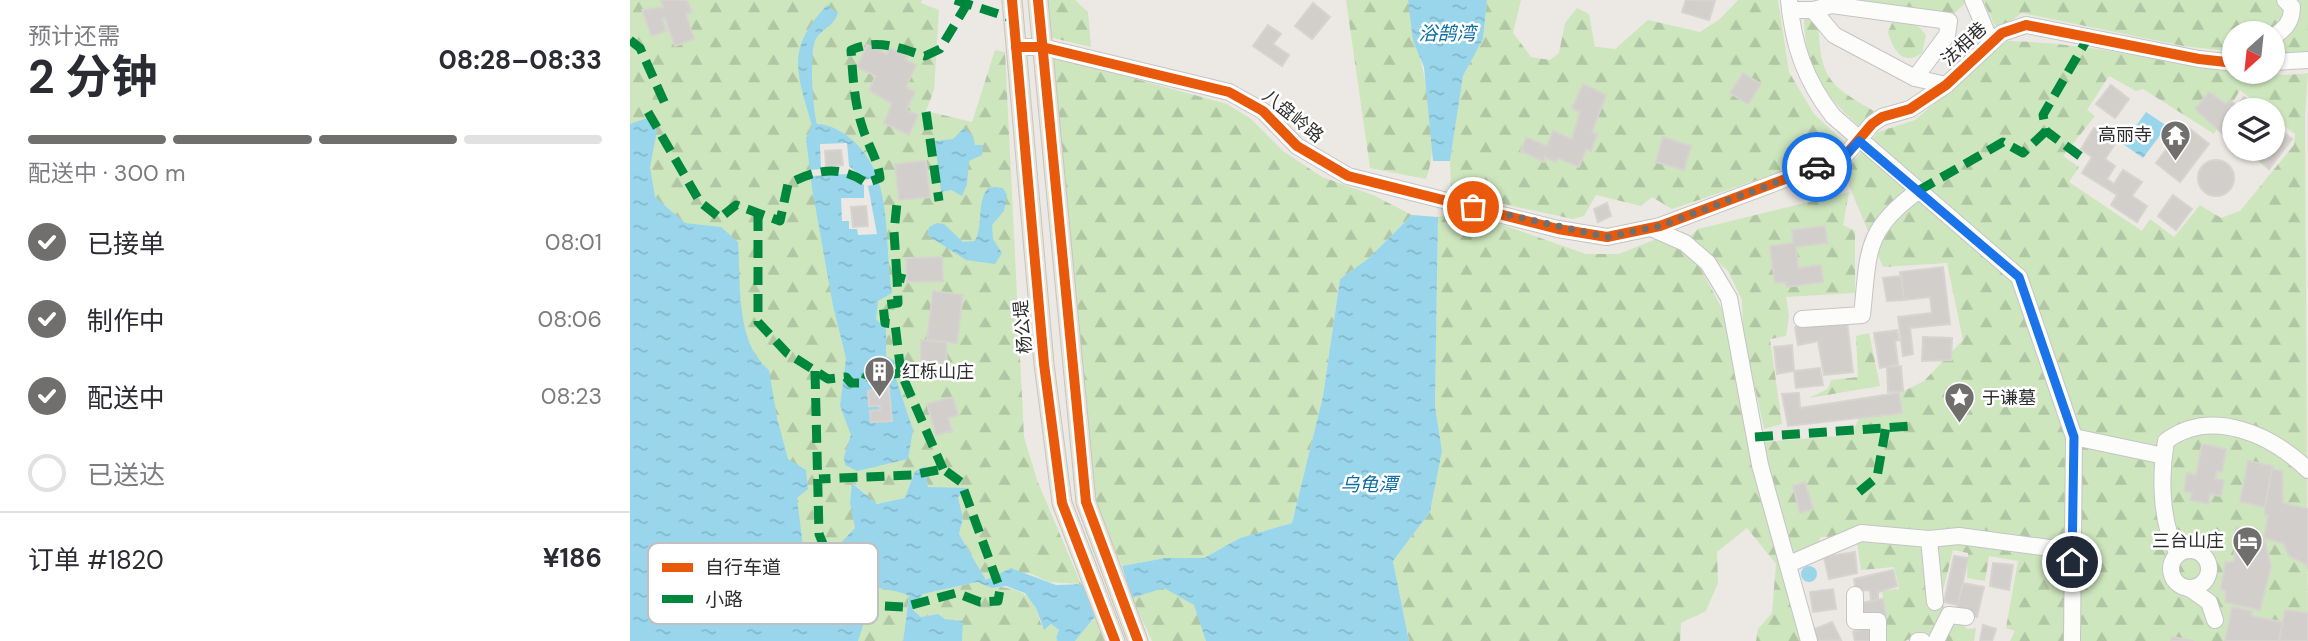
<!DOCTYPE html>
<html lang="zh">
<head>
<meta charset="utf-8">
<style>
  :root { --surface:#fff; --page:#f2f2f3; --text:#2b2b33; --muted:#7c7c81; --line:#e1e1e2; --accent:#706f6e }
  body { margin:0; font-family:"DM Sans","Noto Sans SC",sans-serif; background:var(--page); color:var(--text); height:100vh; display:flex; flex-direction:column; font-size:26px; white-space:nowrap }
  * { box-sizing:border-box; margin:0 }
  p { font-size:23px; color:var(--muted) }
  .icon { flex:none; width:38px; height:38px; fill:none; stroke:currentColor; stroke-width:2; stroke-linecap:round; stroke-linejoin:round }
  .map { position:relative; flex:1; overflow:hidden }
  .drawer { display:flex; flex-direction:column; background:var(--surface); width:630px }
  .drawer>* { flex:none }
  .needle { width:46px; rotate:207deg }
  .buttons { position:absolute; left:1592px; top:21px; display:grid; gap:14px }
  .buttons a { display:grid; place-items:center; width:63px; height:63px; border-radius:50%; background:var(--surface); box-shadow:0 2px 5px #0004; font-size:35px }
  .pin { position:absolute; display:grid; place-items:center; width:60px; height:60px; color:#fff; margin:-30px; border:4px solid #fff; border-radius:50%; box-shadow:0 2px 7px #0007 }
  .courier { position:absolute; display:grid; place-items:center; width:70px; height:70px; margin:-35px; border:5px solid #1a73e8; border-radius:50%; background:#fff; color:#222; box-shadow:0 2px 9px #0007 }
  .overview em { font-style:normal; font-weight:700 }
  .overview div { display:flex; flex-direction:column-reverse }
  .overview { display:flex; align-items:center; justify-content:space-between; height:119px; padding:0 28px }
  h1 { font-size:46px; font-weight:700; line-height:52px }
  .bar { display:grid; grid-template-columns:repeat(4,1fr); gap:10px 7px; align-content:center; height:84px; padding:0 28px }
  .bar i { height:9px; border-radius:5px; background:var(--line) }
  .bar .selected { background:var(--accent) }
  .bar p { grid-column:span 4 }
  .line { display:flex; align-items:center; gap:18px; padding:0 28px; border-top:2px solid var(--line) }
  .line div { flex:1 }
  ol { padding:0 28px; list-style:none }
  li { display:flex; align-items:center; gap:21px; height:77px }
  li p { margin-inline-start:auto }
  li .icon { padding:7px; border-radius:50%; background:var(--accent); color:#fff; stroke-width:4 }
  li:last-child { color:var(--muted) }
  li i { width:38px; height:38px; border:4px solid var(--line); border-radius:50% }
  main { display:flex; flex:1; min-height:0 }
  .map>svg:first-child { display:block }
  .forest { fill:url(#forest-firs); fill-rule:evenodd }
  .water { fill:url(#water-ripples) }
  .pier { fill:#ece8e4 }
  .building { fill:#d1cecb; stroke:#d7d4d0; stroke-width:2 }
  .lines { fill:none; stroke-linecap:round; stroke-linejoin:round }
  .minor-casing { stroke:#c5c4c5; stroke-width:18 }
  .major-casing { stroke:#c6c5c4; stroke-width:21 }
  .minor { stroke:#fcfcfb; stroke-width:16 }
  .major { stroke:#e8e4d6; stroke-width:19 }
  .quiet { stroke:#00873e; stroke-width:9; stroke-dasharray:18 9; stroke-linecap:butt }
  .cycleway-casing { stroke:#fff; stroke-width:15 }
  .cycleway { stroke:#e8590c; stroke-width:10 }
  .done { stroke:#706f6e; stroke-width:7; stroke-dasharray:0 12.6 }
  .route { stroke:#1a73e8; stroke-width:9 }
  .labels { text-anchor:middle; dominant-baseline:central; stroke-width:5; stroke-linejoin:round; paint-order:stroke }
  .street-label { font-size:18px; fill:#2e2e2e; stroke:#fff }
  .poi-label { font-size:18px; fill:#2e2e2e; stroke:#fff; text-anchor:end }
  .water-label { font-size:19px; font-style:italic; fill:#0d6fa3; stroke:#fff }
  .key { fill:#fff; stroke:#c0c0c0; stroke-width:2 }
  .key-label { font-size:19px; fill:#2e2e2e }
</style>
</head>
<body>
<main>
<section class="drawer">
<div class="overview"><div><h1>2 分钟</h1><p>预计还需</p></div><em>08:28–08:33</em></div>
<div class="bar"><i class="selected"></i><i class="selected"></i><i class="selected"></i><i></i><p>配送中 · 300 m</p></div>
<ol>
<li><svg class="icon" aria-label="check" viewBox="0 0 24 24"><path d="M5 12l5 5 9-10"/></svg>已接单<p>08:01</p></li>
<li><svg class="icon" aria-label="check" viewBox="0 0 24 24"><path d="M5 12l5 5 9-10"/></svg>制作中<p>08:06</p></li>
<li><svg class="icon" aria-label="check" viewBox="0 0 24 24"><path d="M5 12l5 5 9-10"/></svg>配送中<p>08:23</p></li>
<li><i></i>已送达</li>
</ol>
<div class="line" style="height:91px"><div>订单 #1820</div><b>¥186</b></div>
</section>
<div class="map">
<svg width="1678" height="641" viewBox="0 0 1678 641">
  <defs>
    <pattern id="forest-firs" width="22" height="20" patternUnits="userSpaceOnUse" patternTransform="scale(1.75)"><rect width="22" height="20" fill="#cee6be"/><path d="M5 1l3.5 6h-7zM16 11l3.5 6h-7z" fill="#b1c6a4"/></pattern>
    <pattern id="water-ripples" width="26" height="14" patternUnits="userSpaceOnUse" patternTransform="scale(1.75)"><rect width="26" height="14" fill="#99d6ec"/><path d="M2 4q2-2 4 0t4 0M15 11q2-2 4 0t4 0" fill="none" stroke="#84b8cb"/></pattern>
  </defs>
  <rect width="100%" height="100%" fill="#ece8e4"/>
  <!-- forest -->
  <g class="forest">
    <path d="M0,0H292L291,3L309,10L304,90L296,111L342,122L365,50L375,52L394,437L407,480L451,584L419,582L399,573L356,580L329,534L333,518L328,496L336,489L298,487L294,466L285,471L276,498L247,504L223,483L220,503L242,586L265,589L279,596L273,641H198L164,591L7,206L0,139Z"/>
    <path d="M415,0H445L458,12L461,47L419,37Z"/>
    <path d="M716,0H778C785,51 816,129 796,179L740,168Z"/>
    <path d="M857,0H891L883,33L901,57L920,60L929,53L935,23L947,8L959,14L965,47L985,49L1018,20L1070,32L1090,19L1108,0H1148L1159,72L1184,114L1214,142L1209,152L1042,209L1022,197L1011,206L966,195L954,216L943,219L821,193L820,161L833,76L853,39Z"/>
    <path d="M1202,0H1338L1321,17Z"/>
    <path d="M1353,0H1678V55L1643,56V33H1605V52L1553,46L1392,13L1367,31Z"/>
    <path d="M1174,18L1188,20C1191,77 1195,83 1244,111L1230,127C1192,93 1175,71 1174,18Z"/>
    <path d="M1275,21L1289,27L1296,35L1292,53C1273,67 1263,50 1258,32L1262,23Z"/>
    <path d="M1377,41C1446,42 1516,58 1584,67C1614,71 1645,78 1678,73L1675,116L1678,641H1380L1385,631L1376,628L1388,561L1359,556L1355,581L1337,578L1338,553L1323,550L1310,603L1316,609L1298,640L1290,634L1275,641H1248L1256,615L1252,591L1269,589L1264,567L1231,570L1226,536L1190,537L1187,554L1164,558L1135,460L1134,442L1221,435L1232,412L1294,381L1333,340L1317,263L1253,267L1214,173L1248,132L1285,120ZM1479,76L1506,91L1513,89L1584,134L1610,90L1635,110H1643V117L1665,134L1664,145L1610,211L1591,218L1570,205L1544,237L1520,219L1512,231L1439,182L1449,167L1433,156L1465,116L1457,110Z"/>
    <path d="M418,55L597,104L621,119L653,151L692,177L743,195L782,215L739,258L710,279L693,396L662,523L610,538L574,558H535L492,566L462,499Z"/>
    <path d="M1219,192L1213,225L1225,231V293L1156,297L1159,316L1156,336L1140,339L1152,424L1134,429L1113,332L1112,300L1098,271L1059,237L1068,229Z"/>
    <path d="M822,212L856,219L956,254H989L1029,238L1053,251L1071,269L1092,309L1129,484L1173,641H1126L1128,629L1142,613L1146,564L1117,528L1087,552L1088,583L1076,611L1051,623L1050,641H779L763,561L800,512L812,451L805,406L808,217Z"/>
    <path d="M1239,333L1250,386L1179,398L1198,389L1201,380L1228,377L1226,336Z"/>
    <path d="M347,582C368,590 394,583 406,608C409,616 409,622 414,629L421,624L429,630L426,638L428,641H332V621L315,619L308,614L291,617L282,610L293,594Z"/>
    <path d="M534,587L565,605L576,641H522L502,598Z"/>
    <path d="M468,613L480,641H445Z"/>
    <path d="M1328,622L1338,629L1346,628L1344,641H1310L1321,624Z"/>
  </g>
  <!-- water -->
  <g class="water">
    <path d="M778,0H857L853,39L833,76L820,161H803L794,67L783,41Z"/>
    <path d="M197,5L208,13C204,26 195,27 187,37C178,48 183,110 187,124C198,124 207,129 216,135C266,170 253,242 262,293L248,301L246,319L256,330V356L265,361L263,370L283,430L278,459L227,471L215,465L214,457L221,435L210,406L216,358L203,306L182,188L176,138L182,126C167,73 155,50 197,5Z"/>
    <path d="M1516,112L1537,126L1513,158L1493,144Z"/>
    <path d="M20,117L27,131L20,167L25,197L55,223L91,227L108,242C111,281 105,344 139,370L147,418L158,459L176,470L178,489L167,498L178,587L237,614L228,641H0V124Z"/>
    <path d="M334,128L343,136L345,145H353L352,155L339,161L337,184L332,196L321,190L311,192L305,141L323,139Z"/>
    <path d="M365,187L373,188L377,195L374,211L362,225L363,239L372,253L365,264L336,260L297,235L299,227L307,223L314,224L333,242L345,241C354,224 346,203 358,188Z"/>
    <path d="M782,215L808,217L805,406L812,451L800,512L763,561L779,641H576L564,605L534,588L502,598L492,566L535,558H574L610,538L662,523L693,396L710,279L739,258Z"/>
    <path d="M295,466L298,487L337,488L328,497L333,518L329,534L356,580L381,568L426,585L459,584L468,613L445,641H428L426,638L429,630L421,624L414,630L406,608L395,593L376,586L362,588L347,582L293,594L282,609L291,617L308,614L315,619L333,621L332,641H273L279,596C266,589 254,591 241,585C225,578 216,562 205,549L225,528L220,503L222,483L247,504L275,498L285,471Z"/>
    <circle cx="1179" cy="574" r="8"/>
  </g>
  <!-- pier -->
  <path class="pier" d="M217,143L219,166L235,180L247,177L248,183L238,186L247,234L228,235L227,229H219V221H212L211,198H234V185L218,174L181,176L180,170L191,169L190,144Z"/>
  <!-- building -->
  <g class="building">
    <path d="M31,0H57L62,12L56,14L64,39L45,46L35,18L32,19L36,31L22,36L12,10L34,7Z"/>
    <path d="M1056,0L1085,1L1079,20L1052,12Z"/>
    <path d="M683,3L700,17L682,39L665,26Z"/>
    <path d="M638,25L651,34L643,44L659,55L652,66L623,46Z"/>
    <path d="M237,45L257,54L260,48L277,56L275,60L286,65L276,87L285,92L276,110L288,115L279,135L254,123L262,104L239,90L246,76L227,67Z"/>
    <path d="M1113,73L1131,84L1118,104L1100,93Z"/>
    <path d="M953,84L976,95L962,132L967,135L961,151L956,149L949,167L928,158L926,162L915,157L914,162L891,151L896,137L917,146L923,131L942,139L950,112L942,108Z"/>
    <path d="M1481,85L1499,99L1485,118L1466,104Z"/>
    <path d="M1579,92L1596,104L1599,100L1607,106L1614,97L1631,110H1605V125L1596,137L1565,109Z"/>
    <path d="M1555,125L1579,144L1550,182L1526,163Z"/>
    <path d="M1643,125L1662,139L1639,169L1626,158L1633,149H1643Z"/>
    <path d="M1464,128L1486,142L1475,159L1485,166L1477,179L1484,184L1493,170L1512,182L1502,196L1517,206L1507,222L1481,205L1487,195L1452,173L1462,157L1451,149Z"/>
    <path d="M1033,137L1061,146L1054,170L1026,162Z"/>
    <path d="M211,150L213,165L196,166L195,151Z"/>
    <circle cx="1586" cy="178" r="18"/>
    <path d="M296,161L300,197L269,200L265,164Z"/>
    <path d="M1543,195L1562,209L1546,230L1528,216Z"/>
    <path d="M977,203L981,216L968,222L964,209Z"/>
    <path d="M236,206L238,226L223,227L221,207Z"/>
    <path d="M1195,226L1197,243L1166,247L1168,268L1191,265L1193,282L1157,287L1156,282L1145,283L1140,246L1163,243L1162,230Z"/>
    <path d="M312,257L313,281L277,282L276,258Z"/>
    <path d="M1313,267L1320,324L1280,328L1283,354L1273,356L1268,317L1302,313L1300,297L1274,300L1270,272Z"/>
    <path d="M1271,276L1274,300L1257,301L1253,278Z"/>
    <path d="M303,291L333,295L327,343L297,340Z"/>
    <path d="M1217,321L1223,372L1194,375L1188,341L1168,345L1165,327Z"/>
    <path d="M1267,330L1269,340L1265,341L1268,364L1250,368L1244,333Z"/>
    <path d="M1293,337L1322,338L1321,360L1292,361Z"/>
    <path d="M291,340L316,342L317,364H291Z"/>
    <path d="M1162,345L1164,371L1147,374L1144,347Z"/>
    <path d="M1271,366L1273,391L1258,392L1257,367Z"/>
    <path d="M1190,368L1193,385L1166,388L1164,371Z"/>
    <path d="M258,380L262,421L241,422L240,411L250,410V406H239L238,391L245,390V382Z"/>
    <path d="M1169,393L1170,408L1269,393L1272,413L1158,426L1152,394Z"/>
    <path d="M323,397L328,415L318,418L322,431L306,435L297,404Z"/>
    <path d="M1572,444L1596,449L1592,472L1587,471L1585,479L1594,480L1591,496L1580,494L1578,504L1560,500L1562,493L1554,491L1557,473L1566,475Z"/>
    <path d="M1618,461L1643,466L1635,507L1610,502Z"/>
    <path d="M1642,469L1652,471L1653,503L1678,509V569L1677,565L1659,556L1653,543L1634,538L1638,516L1635,515V507Z"/>
    <path d="M1175,482L1183,509L1170,513L1163,486Z"/>
    <path d="M1606,527L1622,531V536L1634,538L1641,566L1630,610L1595,602L1596,591L1591,589L1595,562H1604Z"/>
    <path d="M1225,552L1227,573L1199,579L1194,557Z"/>
    <path d="M1324,556L1338,558L1328,605L1314,602Z"/>
    <path d="M1363,563L1383,565L1379,590L1360,586Z"/>
    <path d="M1263,570L1267,586L1248,592V600L1241,601L1240,590L1226,591L1224,579Z"/>
    <path d="M1333,583L1354,587L1347,617L1326,611Z"/>
    <path d="M1203,589L1206,609L1183,612L1180,592Z"/>
    <path d="M1253,599L1256,615L1232,618L1231,603Z"/>
    <path d="M1602,607L1622,611L1621,616L1653,622L1649,641H1595Z"/>
    <path d="M1655,610L1678,613V641H1649Z"/>
    <path d="M1202,622L1211,640L1185,641L1182,630Z"/>
    <path d="M1353,625L1366,629L1362,641H1350Z"/>
    <path d="M1238,627L1241,641H1225L1223,632Z"/>
    <path d="M1542,637L1564,641H1541Z"/>
  </g>
  <g class="lines">
    <defs>
      <g id="minor">
        <path d="M1159,0C1163,45 1175,80 1203,116L1389,277L1444,437L1442,641"/>
        <path d="M1343,0L1361,43"/>
        <path d="M1160,10H1183L1204,35L1285,78L1316,85"/>
        <path d="M1183,10L1202,5L1319,21L1317,35L1285,78"/>
        <path d="M1643,37C1655,29 1662,22 1662,7L1655,0"/>
        <path d="M386,47H412L599,92L633,111L667,146L718,176L928,229L977,237L1030,226L1214,157L1242,124L1252,117L1280,109L1316,85L1372,33L1396,25L1569,59L1605,63"/>
        <path d="M1643,62L1678,60"/>
        <path d="M1021,228L1055,243L1078,263L1099,298L1130,465L1179,641"/>
        <path d="M1172,319L1232,315C1239,253 1233,231 1288,191"/>
        <path d="M1444,437L1534,456"/>
        <path d="M1299,539L1329,536L1442,551"/>
        <circle cx="1560" cy="569" r="19"/>
        <path d="M1548,554C1530,523 1530,475 1536,441C1582,407 1642,435 1678,470"/>
        <path d="M1159,564L1231,533L1299,539L1305,602"/>
        <path d="M1559,588L1579,602L1585,620"/>
        <path d="M1225,595V621H1248V641"/>
        <path d="M1288,641H1292"/>
        <path d="M1306,641L1319,615L1336,617"/>
      </g>
      <g id="major">
        <path d="M382,0L414,364L432,503L485,641"/>
        <path d="M408,0L456,502L508,641"/>
      </g>
    </defs>
    <!-- minor casing -->
    <use href="#minor" class="minor-casing"/>
    <!-- major casing -->
    <use href="#major" class="major-casing"/>
    <!-- minor -->
    <use href="#minor" class="minor"/>
    <!-- major -->
    <use href="#major" class="major"/>
    <!-- quiet -->
    <g class="quiet">
      <path d="M325,0L384,19"/>
      <path d="M0,40L10,48L36,106"/>
      <path d="M18,112L70,202L90,218L106,205L150,221L158,184C185,170 210,164 236,183L250,178C248,159 237,144 232,126C224,101 223,77 221,50C248,38 268,48 295,56L310,49L337,4"/>
      <path d="M296,112L309,201"/>
      <path d="M1450,156L1416,131L1413,115L1459,36"/>
      <path d="M1288,191L1373,142L1393,153L1416,131"/>
      <path d="M128,213V322L157,353L198,379L216,377L221,383H234L236,377L271,373"/>
      <path d="M267,277L264,232L267,203"/>
      <path d="M275,279L267,277L268,303L253,305L255,323L265,324L271,373L313,469"/>
      <path d="M185,371L189,534L204,571L232,605L274,607L326,593L350,602L368,601L370,589L331,482L313,469L282,475L189,479"/>
      <path d="M1125,437L1281,426"/>
      <path d="M1229,492L1247,477L1256,427"/>
    </g>
    <defs>
      <g id="cycleway">
        <path d="M382,0L414,364L432,503L485,641"/>
        <path d="M408,0L456,502L508,641"/>
        <path d="M386,47H412L599,92L633,111L667,146L718,176L928,229L977,237L1030,226L1214,157L1242,124L1252,117L1280,109L1316,85L1372,33L1396,25L1569,59L1605,63"/>
      </g>
    </defs>
    <!-- cycleway casing -->
    <use href="#cycleway" class="cycleway-casing"/>
    <!-- cycleway -->
    <use href="#cycleway" class="cycleway"/>
  </g>
  <g class="lines">
    <!-- done -->
    <path class="done" d="M843,207L977,237L1030,226L1187,167"/>
    <!-- route -->
    <path class="route" d="M1187,167L1214,157L1229,141L1389,277L1444,437L1442,562"/>
  </g>
  <!-- icons -->
  <defs>
    <symbol id="temple-pin" viewBox="-11 -11 22 30"><path d="M0 17L-7.5 6A9.5 9.5 0 1 1 7.5 6Z" fill="#706f6e" stroke="#fff"/><path d="M0-6L5-2H3V0L6.5 2.5H4V6H1.5V3h-3V6H-4V2.5H-6.5L-3 0V-2H-5Z" fill="#fff"/></symbol>
    <symbol id="building-pin" viewBox="-11 -11 22 30"><path d="M0 17L-7.5 6A9.5 9.5 0 1 1 7.5 6Z" fill="#706f6e" stroke="#fff"/><path d="M-4-6H4V6H1V3H-1V6H-4ZM-2.5-4.3h1.7v1.8h-1.7ZM.8-4.3h1.7v1.8H.8ZM-2.5-1h1.7V.8h-1.7ZM.8-1h1.7V.8H.8Z" fill="#fff"/></symbol>
    <symbol id="sight-pin" viewBox="-11 -11 22 30"><path d="M0 17L-7.5 6A9.5 9.5 0 1 1 7.5 6Z" fill="#706f6e" stroke="#fff"/><path d="M0-6L1.8-2.2L6-1.7L2.9 1.2L3.7 5.4L0 3.3L-3.7 5.4L-2.9 1.2L-6-1.7L-1.8-2.2Z" fill="#fff"/></symbol>
    <symbol id="hotel-pin" viewBox="-11 -11 22 30"><path d="M0 17L-7.5 6A9.5 9.5 0 1 1 7.5 6Z" fill="#706f6e" stroke="#fff"/><path d="M-6-4.5h1.5V1H6V5H4.5V3h-9V5H-6ZM-4 0a1.8 1.8 0 1 1 3.6 0ZM.5 0V-2.5h3Q6-2.5 6 0Z" fill="#fff"/></symbol>
  </defs>
  <g fill-rule="evenodd">
    <use href="#temple-pin" x="1528" y="118" width="35" height="47"/>
    <use href="#building-pin" x="232" y="354" width="35" height="47"/>
    <use href="#sight-pin" x="1312" y="380" width="35" height="47"/>
    <use href="#hotel-pin" x="1600" y="524" width="35" height="47"/>
  </g>
  <g class="labels">
    <!-- street labels -->
    <g class="street-label">
      <text transform="translate(1334 44) rotate(-43)">法相巷</text>
      <text transform="translate(663 116) rotate(39)">八盘岭路</text>
      <text transform="translate(393 327) rotate(-95)">杨公堤</text>
    </g>
    <!-- poi labels -->
    <g class="poi-label">
      <text x="1522" y="135">高丽寺</text>
      <text x="272" y="372" text-anchor="start">红栎山庄</text>
      <text x="1352" y="398" text-anchor="start">于谦墓</text>
      <text x="1594" y="541">三台山庄</text>
    </g>
    <!-- water labels -->
    <g class="water-label">
      <text x="817" y="33">浴鹄湾</text>
      <text x="739" y="484">乌龟潭</text>
    </g>
  </g>
  <!-- legend -->
  <rect x="18" y="543" width="230" height="81" rx="10" class="key"/>
  <rect x="32" y="563" width="31" height="9" fill="#e8590c"/>
  <rect x="32" y="595" width="31" height="8" fill="#00873e"/>
  <g class="key-label">
    <text x="75" y="574">自行车道</text>
    <text x="75" y="606">小路</text>
  </g>
</svg>
<div class="buttons">
<a><svg class="needle" viewBox="-14 -14 28 28"><path d="M0-13l5 13h-10z" fill="#e53935"/><path d="M0 13l5-13h-10z" fill="#7c7c81"/></svg></a>
<a><svg class="icon" aria-label="layers" viewBox="0 0 24 24"><path d="M12 4l9 5-9 5-9-5zM3 14l9 5 9-5"/></svg></a>
</div>
<div class="pin" style="left:843px;top:207px;background:#ea580c"><svg class="icon" aria-label="bag" viewBox="0 0 24 24"><path d="M5 8h14l-1 12H6zM9 8a3 3 0 0 1 6 0"/></svg></div>
<div class="pin" style="left:1442px;top:562px;background:#1f2937"><svg class="icon" aria-label="home" viewBox="0 0 24 24"><path d="M3 11l9-7 9 7M6 9v11h12V9"/></svg></div>
<div class="courier" style="left:1187px;top:167px"><svg class="icon" aria-label="car" viewBox="0 0 24 24"><path d="M5 17H2v-5l4-1 3-4h7l3 4 3 1v5h-3M9 17h6M6 11h13"/><circle cx="7" cy="17" r="2"/><circle cx="17" cy="17" r="2"/></svg></div>
</div>
</main>
</body>
</html>
